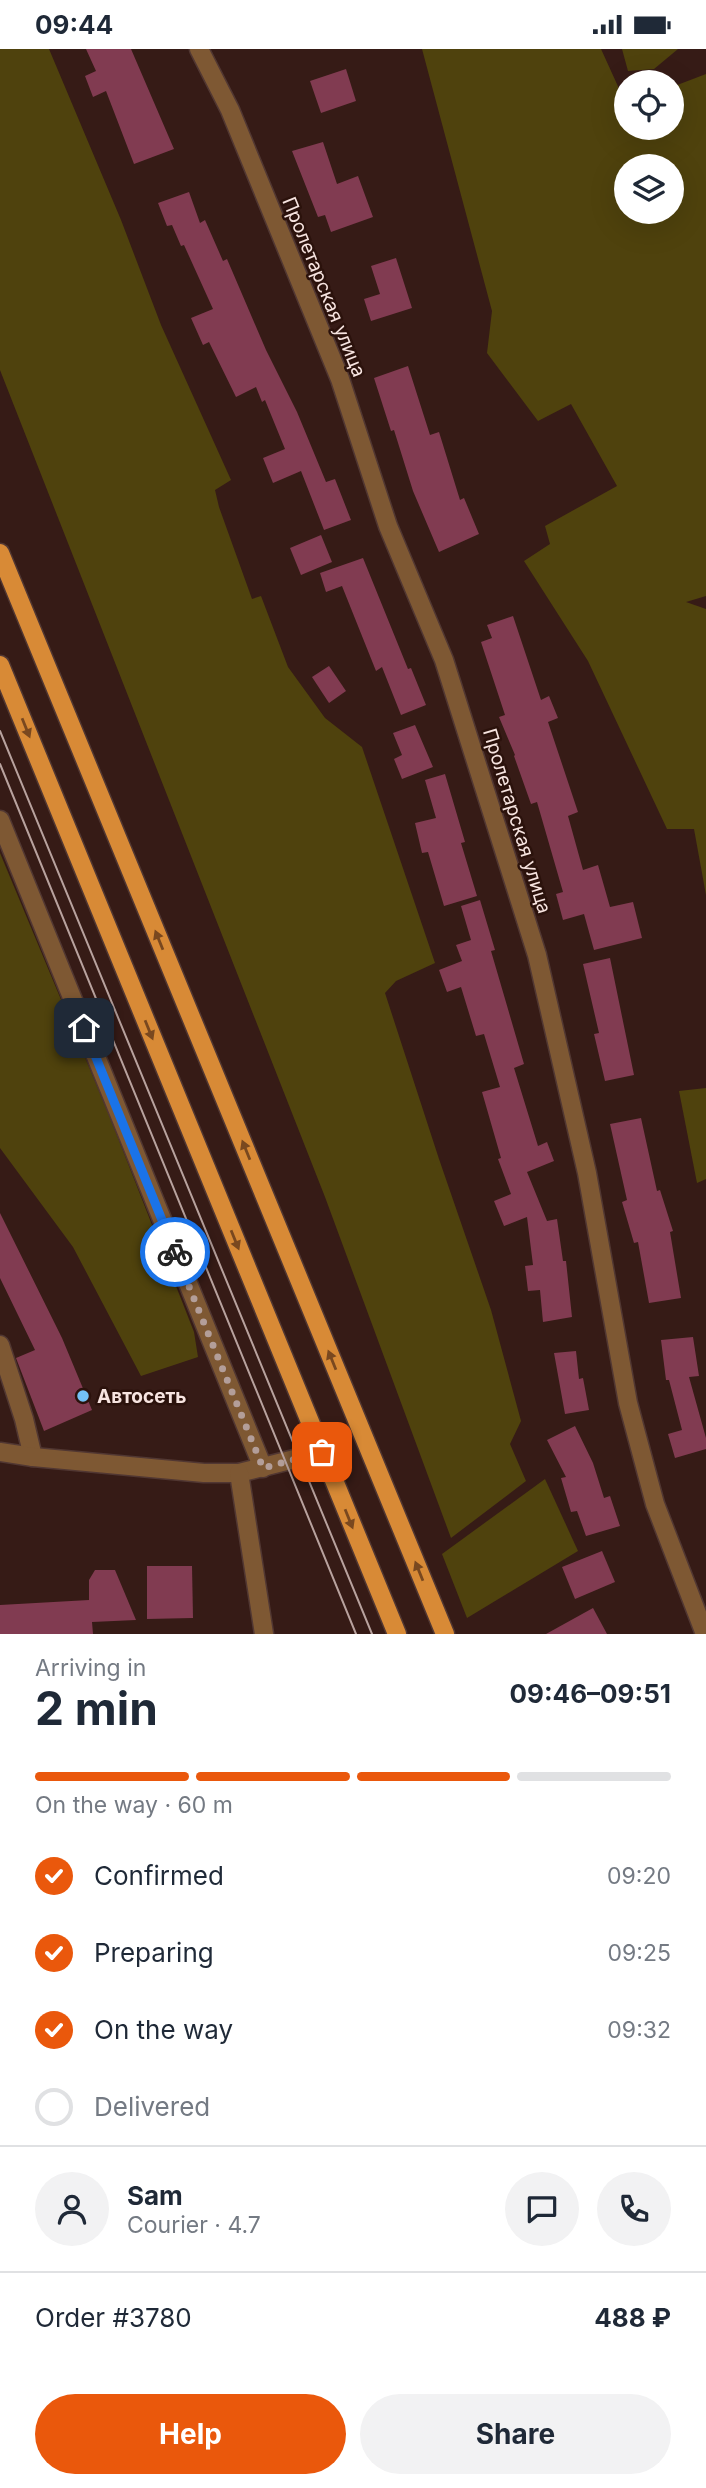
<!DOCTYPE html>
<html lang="en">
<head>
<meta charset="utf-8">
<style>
  :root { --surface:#fff; --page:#f2f2f3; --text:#1f2937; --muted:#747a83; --line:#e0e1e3; --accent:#ea580c }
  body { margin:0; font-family:Inter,sans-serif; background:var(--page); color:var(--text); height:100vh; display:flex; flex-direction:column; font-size:26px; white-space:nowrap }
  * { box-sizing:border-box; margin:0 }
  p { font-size:23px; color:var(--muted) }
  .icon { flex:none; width:38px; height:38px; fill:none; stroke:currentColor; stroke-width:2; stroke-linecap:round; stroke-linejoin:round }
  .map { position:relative; height:1585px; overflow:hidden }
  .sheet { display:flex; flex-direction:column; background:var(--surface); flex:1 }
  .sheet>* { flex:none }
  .controls { position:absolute; left:614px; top:21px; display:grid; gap:14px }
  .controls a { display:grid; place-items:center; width:70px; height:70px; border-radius:50%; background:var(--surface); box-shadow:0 7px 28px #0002; font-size:35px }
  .pin { position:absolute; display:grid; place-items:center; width:60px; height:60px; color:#fff; margin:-30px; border-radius:14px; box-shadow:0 4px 10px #0006 }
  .courier { position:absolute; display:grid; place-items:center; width:70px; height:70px; margin:-35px; border:5px solid #1a73e8; border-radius:50%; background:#fff; color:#222; box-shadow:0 2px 9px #0007 }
  .headline em { font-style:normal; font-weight:700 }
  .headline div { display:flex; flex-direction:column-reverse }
  .headline { display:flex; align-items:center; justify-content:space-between; height:119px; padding:0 35px }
  h1 { font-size:46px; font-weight:700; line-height:52px }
  .bar { display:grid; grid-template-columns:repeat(4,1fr); gap:10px 7px; align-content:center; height:84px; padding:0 35px }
  .bar i { height:9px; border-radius:5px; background:var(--line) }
  .bar .on { background:var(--accent) }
  .bar p { grid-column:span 4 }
  .line { display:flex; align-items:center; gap:18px; padding:0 35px; border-top:2px solid var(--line) }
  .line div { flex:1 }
  .round { display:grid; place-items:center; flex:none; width:74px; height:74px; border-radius:37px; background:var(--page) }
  ol { padding:0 35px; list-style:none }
  li { display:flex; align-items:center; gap:21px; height:77px }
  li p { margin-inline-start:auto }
  li .icon { padding:7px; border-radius:50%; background:var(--accent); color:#fff; stroke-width:4 }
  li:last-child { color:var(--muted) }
  li i { width:38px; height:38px; border:4px solid var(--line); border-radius:50% }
  .button { display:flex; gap:14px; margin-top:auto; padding:14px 35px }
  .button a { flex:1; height:80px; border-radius:42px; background:var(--accent); color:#fff; font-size:28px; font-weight:700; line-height:80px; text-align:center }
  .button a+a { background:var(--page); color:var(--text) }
  .status { display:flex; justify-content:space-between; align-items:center; height:49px; padding:0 35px; background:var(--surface); direction:ltr }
  .status svg { height:19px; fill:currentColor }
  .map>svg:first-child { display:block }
  .green { fill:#4f420d; fill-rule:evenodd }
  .building { fill:#813b51 }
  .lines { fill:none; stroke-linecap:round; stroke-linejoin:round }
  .minor-casing { stroke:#513732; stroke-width:21 }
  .major-casing { stroke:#513732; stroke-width:21 }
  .minor { stroke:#7e5833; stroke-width:18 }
  .major { stroke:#d88a36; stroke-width:18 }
  .tram { stroke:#b8a29e; stroke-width:2 }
  .oneway { fill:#79481f }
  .done { stroke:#b39e99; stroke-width:7; stroke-dasharray:0 12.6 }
  .route { stroke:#1a73e8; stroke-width:9 }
  .poi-dot { fill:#73c1f5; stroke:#2b120c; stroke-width:2.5 }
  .labels { text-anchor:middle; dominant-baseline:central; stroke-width:5; stroke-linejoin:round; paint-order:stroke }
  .street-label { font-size:19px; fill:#f7e4e0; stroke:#2b120c }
  .poi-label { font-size:19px; font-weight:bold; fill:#f7e4e0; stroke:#2b120c; text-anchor:start }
</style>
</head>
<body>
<div class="status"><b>09:44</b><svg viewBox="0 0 49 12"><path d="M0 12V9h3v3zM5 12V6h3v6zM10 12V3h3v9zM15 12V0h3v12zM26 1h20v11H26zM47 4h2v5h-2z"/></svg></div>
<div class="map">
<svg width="706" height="1585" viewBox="0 0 706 1585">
  <rect width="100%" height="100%" fill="#361b16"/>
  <!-- green -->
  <g class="green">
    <path d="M0,0H49L121,171L161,276L231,431L215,441L219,458L252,550L261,547L288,618L325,669L362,698L435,914L396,932L385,944L439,1110L491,1261L521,1372L510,1395L526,1432L451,1489L325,1148L0,321Z"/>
    <path d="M422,0H601L626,55V79H672V38L706,25V547L686,553L706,560V846L694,780H667L588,612L524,512L550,495L545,477L617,437L571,355L538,372L487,304L492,262ZM626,117H672V163H626Z"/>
    <path d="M622,0H678L654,20L628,22Z"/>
    <path d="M0,804L109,1066L194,1283L198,1308L141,1327L73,1198L0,1099Z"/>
    <path d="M706,1039V1130L697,1134L679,1042Z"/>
    <path d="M545,1430L578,1502L467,1569L442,1505Z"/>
  </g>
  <!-- building -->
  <g class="building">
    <path d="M86,0H131L174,100L134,115L106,42L93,48L85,27L96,22Z"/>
    <path d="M346,20L356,52L321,64L310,32Z"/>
    <path d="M323,93L337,135L358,127L373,168L331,183L325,166L318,168L292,102Z"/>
    <path d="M189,143L200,174L205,171L223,212L227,210L266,301L297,363L326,433L335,430L351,471L324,481L301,422L273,434L263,409L285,400L265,351L262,353L256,338L236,348L209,293L203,296L191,269L213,260L184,196L181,197L172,176L167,177L158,154Z"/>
    <path d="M396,209L412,259L371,272L364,250L380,245L371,217Z"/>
    <path d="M408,317L430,386L439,383L460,451L464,449L479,485L439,503L413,442L394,381L391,382L374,329Z"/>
    <path d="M321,486L332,513L301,526L290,499Z"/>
    <path d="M363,509L408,620L411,619L426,656L401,666L382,618L376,622L342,537L326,543L320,524Z"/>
    <path d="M513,567L541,651L549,647L558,669L548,673L578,763L568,767L583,821L598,816L610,858L633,853L642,889L594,901L584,865L563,871L556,845L563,843L537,753L531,755L514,707L515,706L499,668L505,666L481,593L492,589L487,576Z"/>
    <path d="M329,617L346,642L329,654L312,628Z"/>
    <path d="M415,676L433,718L402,730L394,710L402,706L393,684Z"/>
    <path d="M445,725L465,793L461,794L477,847L444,857L428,803L422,804L415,774L436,769L425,731Z"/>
    <path d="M480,851L495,901L491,902L524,1015L514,1019L538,1097L547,1093L554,1112L527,1123L547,1172L557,1170L563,1212H566L572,1268L543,1273L540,1241L528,1242L525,1217L533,1216L527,1168L504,1177L494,1152L511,1145L498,1110L501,1109L482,1043L500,1038L484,985L476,987L461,938L447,943L439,921L462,912L456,896L471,891L461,857Z"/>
    <path d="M610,909L634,1026L605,1032L594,985L599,984L583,915Z"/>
    <path d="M641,1069L657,1142L660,1141L673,1182L670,1183L681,1249L649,1254L638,1193L634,1194L622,1153L627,1151L610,1075Z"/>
    <path d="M0,1164L62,1289L92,1361L44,1382L16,1309L35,1301L0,1229Z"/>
    <path d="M693,1288L699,1327L689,1328L706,1389V1400L675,1409L668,1385L682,1381L669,1331H666L661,1291Z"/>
    <path d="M576,1302L579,1330L583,1329L589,1361L565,1365L554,1304Z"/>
    <path d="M575,1377L593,1414L604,1449L610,1447L620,1477L586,1487L577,1462L571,1463L561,1429L566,1428L547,1391Z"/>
    <path d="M602,1502L615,1533L575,1550L562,1518Z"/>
    <path d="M147,1517H192L193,1569L147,1570Z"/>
    <path d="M95,1521H115L136,1571L92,1573L93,1585H0V1556L89,1551V1531Z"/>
    <path d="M593,1559L607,1585H546Z"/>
  </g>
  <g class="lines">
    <defs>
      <g id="minor">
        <path d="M199,0L230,61L340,330L388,477L444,611L537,906L587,1124L628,1354L655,1455L705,1585"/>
        <path d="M0,771L263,1419"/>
        <path d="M0,1296L24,1370L33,1408"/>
        <path d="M0,1403L33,1408L204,1424H239L322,1403"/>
        <path d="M239,1424L264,1585"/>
      </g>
      <g id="major">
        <path d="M0,504L445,1585"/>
        <path d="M0,616L397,1585"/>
      </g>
    </defs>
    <!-- minor casing -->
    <use href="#minor" class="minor-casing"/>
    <!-- major casing -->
    <use href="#major" class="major-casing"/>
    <!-- minor -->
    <use href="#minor" class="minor"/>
    <!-- major -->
    <use href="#major" class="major"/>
    <!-- tram -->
    <g class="tram">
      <path d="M0,682L372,1585"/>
      <path d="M0,715L356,1585"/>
    </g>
  </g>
  <!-- one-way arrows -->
  <defs><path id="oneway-solid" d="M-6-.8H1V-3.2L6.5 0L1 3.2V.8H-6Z" transform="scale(1.75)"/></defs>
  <g class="oneway">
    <use href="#oneway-solid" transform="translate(26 679) rotate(68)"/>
    <use href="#oneway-solid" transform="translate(159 891) rotate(-112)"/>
    <use href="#oneway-solid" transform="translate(149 981) rotate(68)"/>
    <use href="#oneway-solid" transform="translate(246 1101) rotate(-112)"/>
    <use href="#oneway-solid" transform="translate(235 1191) rotate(68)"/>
    <use href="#oneway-solid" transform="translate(332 1311) rotate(-112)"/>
    <use href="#oneway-solid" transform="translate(349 1470) rotate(68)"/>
    <use href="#oneway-solid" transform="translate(419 1522) rotate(-112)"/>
  </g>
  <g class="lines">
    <!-- done -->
    <path class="done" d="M175,1203L263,1419L322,1403"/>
    <!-- route -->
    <path class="route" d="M84,979L175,1203"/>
  </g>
  <!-- markers -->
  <circle class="poi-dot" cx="83" cy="1347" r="7"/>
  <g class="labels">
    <!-- street labels -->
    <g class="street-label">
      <text transform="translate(324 238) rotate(68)">Пролетарская улица</text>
      <text transform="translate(517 772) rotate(73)">Пролетарская улица</text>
    </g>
    <!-- poi labels -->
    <g class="poi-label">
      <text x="97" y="1347">Автосеть</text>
    </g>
  </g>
</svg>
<div class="controls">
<a><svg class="icon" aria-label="locate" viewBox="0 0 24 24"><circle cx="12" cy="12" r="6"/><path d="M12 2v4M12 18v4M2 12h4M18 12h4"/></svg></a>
<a><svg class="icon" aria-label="layers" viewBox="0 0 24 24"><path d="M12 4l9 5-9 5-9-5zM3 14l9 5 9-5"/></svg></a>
</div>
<div class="pin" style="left:322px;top:1403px;background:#ea580c"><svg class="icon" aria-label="bag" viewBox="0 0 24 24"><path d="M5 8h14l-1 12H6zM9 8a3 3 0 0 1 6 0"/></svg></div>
<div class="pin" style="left:84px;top:979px;background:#1f2937"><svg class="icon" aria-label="home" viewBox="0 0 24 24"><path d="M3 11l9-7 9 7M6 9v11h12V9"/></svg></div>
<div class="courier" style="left:175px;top:1203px"><svg class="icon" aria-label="bike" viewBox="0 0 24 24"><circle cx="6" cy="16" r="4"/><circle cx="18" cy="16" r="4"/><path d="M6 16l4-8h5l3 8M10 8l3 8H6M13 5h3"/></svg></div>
</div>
<section class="sheet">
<div class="headline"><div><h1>2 min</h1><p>Arriving in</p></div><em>09:46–09:51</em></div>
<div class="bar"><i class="on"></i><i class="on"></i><i class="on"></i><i></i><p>On the way · 60 m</p></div>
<ol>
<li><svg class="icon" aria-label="check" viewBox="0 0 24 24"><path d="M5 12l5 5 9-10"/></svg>Confirmed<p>09:20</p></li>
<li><svg class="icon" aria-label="check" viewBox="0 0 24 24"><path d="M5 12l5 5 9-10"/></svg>Preparing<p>09:25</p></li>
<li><svg class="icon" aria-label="check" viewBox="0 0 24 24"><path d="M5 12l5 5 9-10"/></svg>On the way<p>09:32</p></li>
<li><i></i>Delivered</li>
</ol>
<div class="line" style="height:126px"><a class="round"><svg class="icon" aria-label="person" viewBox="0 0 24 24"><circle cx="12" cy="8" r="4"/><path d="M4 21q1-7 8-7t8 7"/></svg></a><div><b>Sam</b><p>Courier · 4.7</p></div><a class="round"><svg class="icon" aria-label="chat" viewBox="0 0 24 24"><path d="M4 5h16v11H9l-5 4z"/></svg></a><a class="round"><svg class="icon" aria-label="phone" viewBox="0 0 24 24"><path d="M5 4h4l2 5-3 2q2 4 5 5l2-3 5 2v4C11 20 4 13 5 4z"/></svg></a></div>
<div class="line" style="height:91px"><div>Order #3780</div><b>488 ₽</b></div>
<div class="button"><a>Help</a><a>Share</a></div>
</section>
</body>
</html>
